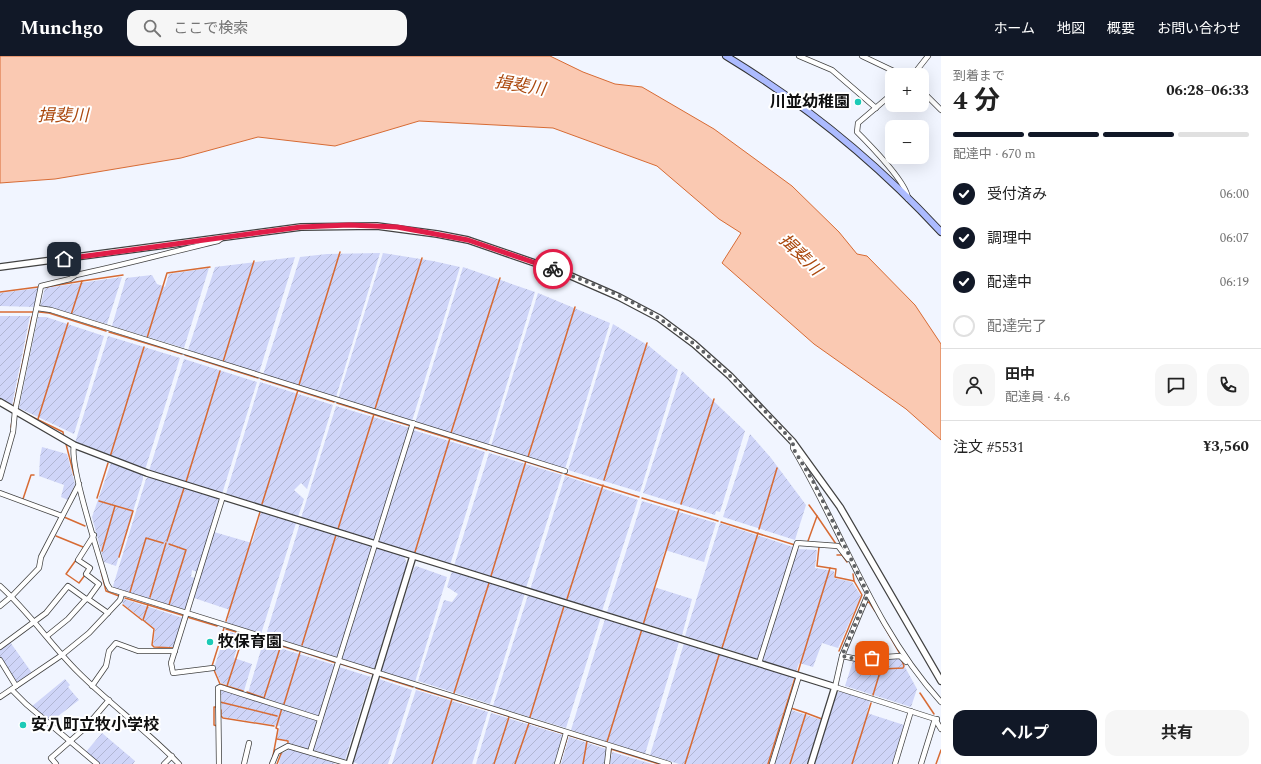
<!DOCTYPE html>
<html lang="ja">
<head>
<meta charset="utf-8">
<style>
  :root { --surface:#fff; --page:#f6f6f6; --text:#222; --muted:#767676; --line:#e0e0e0; --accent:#111827 }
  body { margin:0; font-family:Spectral,"Noto Sans JP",serif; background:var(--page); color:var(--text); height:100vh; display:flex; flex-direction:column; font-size:15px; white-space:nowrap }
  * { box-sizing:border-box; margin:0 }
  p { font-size:13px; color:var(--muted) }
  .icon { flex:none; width:22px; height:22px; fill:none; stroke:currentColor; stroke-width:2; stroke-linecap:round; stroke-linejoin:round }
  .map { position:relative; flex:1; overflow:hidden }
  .panel { display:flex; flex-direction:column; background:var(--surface); width:320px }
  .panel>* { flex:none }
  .tools { position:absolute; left:885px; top:12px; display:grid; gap:8px }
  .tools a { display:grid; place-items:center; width:44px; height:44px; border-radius:8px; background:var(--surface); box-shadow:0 4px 16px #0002; font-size:20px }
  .pin { position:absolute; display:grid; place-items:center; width:34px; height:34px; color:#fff; margin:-17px; border-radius:8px; box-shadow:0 2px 6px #0006 }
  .courier { position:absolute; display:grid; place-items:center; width:40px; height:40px; margin:-20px; border:3px solid #e11d48; border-radius:50%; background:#fff; color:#222; box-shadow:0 1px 5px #0007 }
  .summary em { font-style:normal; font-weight:700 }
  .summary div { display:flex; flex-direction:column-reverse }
  .summary { display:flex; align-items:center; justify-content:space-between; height:68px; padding:0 12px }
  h1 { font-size:26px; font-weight:700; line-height:30px }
  .bar { display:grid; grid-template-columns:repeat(4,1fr); gap:6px 4px; align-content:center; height:48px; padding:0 12px }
  .bar i { height:5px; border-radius:3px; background:var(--line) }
  .bar .selected { background:var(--accent) }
  .bar p { grid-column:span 4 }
  .line { display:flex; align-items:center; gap:10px; padding:0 12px; border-top:1px solid var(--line) }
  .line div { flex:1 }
  .round { display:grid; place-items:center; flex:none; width:42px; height:42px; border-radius:12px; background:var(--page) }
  ol { padding:0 12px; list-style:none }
  li { display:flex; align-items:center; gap:12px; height:44px }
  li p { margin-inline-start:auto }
  li .icon { padding:4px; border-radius:50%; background:var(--accent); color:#fff; stroke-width:4 }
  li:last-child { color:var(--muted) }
  li i { width:22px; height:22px; border:2px solid var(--line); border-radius:50% }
  .action { display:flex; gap:8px; margin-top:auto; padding:8px 12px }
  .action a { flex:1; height:46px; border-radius:12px; background:var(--accent); color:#fff; font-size:16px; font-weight:700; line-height:46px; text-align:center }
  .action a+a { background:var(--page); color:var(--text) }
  header { display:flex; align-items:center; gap:24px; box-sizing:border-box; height:56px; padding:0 20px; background:var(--accent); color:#fff }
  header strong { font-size:19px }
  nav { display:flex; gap:22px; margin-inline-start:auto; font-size:14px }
  .search { width:280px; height:36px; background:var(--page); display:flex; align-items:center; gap:10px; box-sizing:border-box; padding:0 14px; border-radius:12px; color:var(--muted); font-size:15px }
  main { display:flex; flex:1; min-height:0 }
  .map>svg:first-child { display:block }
  .farmland { fill:url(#farmland-furrows) }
  .water { fill:#fac9b2; stroke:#d76b34 }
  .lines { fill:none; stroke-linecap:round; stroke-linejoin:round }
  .stream { stroke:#d76b34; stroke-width:1.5 }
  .minor-casing { stroke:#424242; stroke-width:6 }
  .tertiary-casing { stroke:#424242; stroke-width:8 }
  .secondary-casing { stroke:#313131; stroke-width:8 }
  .minor { stroke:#fff; stroke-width:4.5 }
  .tertiary { stroke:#fff; stroke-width:5.5 }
  .secondary { stroke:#acbbff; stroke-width:6 }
  .done { stroke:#5e6063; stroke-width:4; stroke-dasharray:0 7.2 }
  .route { stroke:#e11d48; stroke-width:5 }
  .poi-dot { fill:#1ccab7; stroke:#fff; stroke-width:1.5 }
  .labels { text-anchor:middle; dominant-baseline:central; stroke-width:4; stroke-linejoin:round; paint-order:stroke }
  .poi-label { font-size:16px; font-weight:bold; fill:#0f0f0f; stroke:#fff; text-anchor:start }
  .water-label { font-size:17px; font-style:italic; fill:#ab490e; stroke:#fff }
</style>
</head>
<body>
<header>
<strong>Munchgo</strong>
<div class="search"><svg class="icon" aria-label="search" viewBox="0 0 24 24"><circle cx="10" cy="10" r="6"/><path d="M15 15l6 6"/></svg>ここで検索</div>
<nav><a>ホーム</a><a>地図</a><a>概要</a><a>お問い合わせ</a></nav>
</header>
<main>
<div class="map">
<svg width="941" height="708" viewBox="0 0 941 708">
  <defs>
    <pattern id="farmland-furrows" width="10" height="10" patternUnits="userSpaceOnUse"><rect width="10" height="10" fill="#cfd5f8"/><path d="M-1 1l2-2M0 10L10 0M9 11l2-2" fill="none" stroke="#b1b6d3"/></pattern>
  </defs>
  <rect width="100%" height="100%" fill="#f1f5ff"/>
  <!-- farmland -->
  <g class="farmland">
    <path d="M380,197L336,341L263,319L300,201L327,198Z"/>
    <path d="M383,197L433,205L460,211L412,365L338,343Z"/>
    <path d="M295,201L259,317L188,294L215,211Z"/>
    <path d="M463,211L535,236L488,390L415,367Z"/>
    <path d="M209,212L184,292L112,270L126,222L152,219L157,228L165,231L169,218Z"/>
    <path d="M122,221L107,268L52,252L40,251L45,232Z"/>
    <path d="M39,232L35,251L0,250V237Z"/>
    <path d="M538,237L610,267L565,413L491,390Z"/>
    <path d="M0,260H30L12,349L0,343Z"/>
    <path d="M38,261H46L104,280L74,378L19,352Z"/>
    <path d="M613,268L649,290L678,314L640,436L568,414Z"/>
    <path d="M108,280L180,302L145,414L75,387Z"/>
    <path d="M184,303L257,326L222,438L149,415Z"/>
    <path d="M682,315L745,375L720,456L716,455L715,459L643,437Z"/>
    <path d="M260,326L333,349L307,433L301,427L294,434L304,443L298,461L226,438Z"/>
    <path d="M336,350L410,372L374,485L301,462Z"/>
    <path d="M413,374L485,396L450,509L378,486Z"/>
    <path d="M750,378L771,402L806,449L795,484L723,461Z"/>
    <path d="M42,391L67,398L75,428L68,444L61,441L64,429L39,420L40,401Z"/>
    <path d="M489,397L562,419L526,532L454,510Z"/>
    <path d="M111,407L143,418V423L116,510L104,506L92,461Z"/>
    <path d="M149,420L218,441L219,445L197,516L192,514L191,521L195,522L186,554L115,533L113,530L146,423Z"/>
    <path d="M565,420L638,444L602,555L530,534Z"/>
    <path d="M642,445L716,467L704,506L665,494L654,531L692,543L682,579L607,556Z"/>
    <path d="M261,456L296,467L261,578L228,568L227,566L230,554L194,542L214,476L252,487Z"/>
    <path d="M300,467L373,490L337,601L266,579Z"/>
    <path d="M720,467L793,491L758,603L685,580Z"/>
    <path d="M377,491L404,500L407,508L374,613L342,603Z"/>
    <path d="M797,493L817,494L815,512L834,515V522L852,526L861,540L838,592L822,587L813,611L799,607L796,616L761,604Z"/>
    <path d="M416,510L447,521L415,626L381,615L414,512Z"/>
    <path d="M452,515L525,537L490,648L418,625L444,544L452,546L458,538L447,531Z"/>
    <path d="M528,539L601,561L566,672L493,650Z"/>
    <path d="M124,543L183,562L175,589L171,592L155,590L153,589L155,573L123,548L122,545Z"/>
    <path d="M605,563L679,586L645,698L571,674Z"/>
    <path d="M226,575L241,579L234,602L252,608L244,635L221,627L214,612Z"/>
    <path d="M10,586L32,617L16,628L0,601V593Z"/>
    <path d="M263,587L335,609L319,660L248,637Z"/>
    <path d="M684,587L794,621L768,708H679L650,699Z"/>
    <path d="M900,602L917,633L911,651L845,630L853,605L866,606Z"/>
    <path d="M339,611L371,621L345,704L313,694Z"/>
    <path d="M65,623L70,629L68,631L79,644L49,667L31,651Z"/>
    <path d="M379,623L412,634L388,708H358L353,706Z"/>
    <path d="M221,633L317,664L308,693L289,687V685L277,682L280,670L223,661L222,659Z"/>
    <path d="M416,634L488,656L472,708H392Z"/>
    <path d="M840,635L870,645L867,657L904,669L892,708H814L836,638Z"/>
    <path d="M791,654L822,664L808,708H774Z"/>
    <path d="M491,657L563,679L554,708H476Z"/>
    <path d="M102,677L135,705L133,708H100L85,697Z"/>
    <path d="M569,681L606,693L604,708H561Z"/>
    <path d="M290,693L335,707L334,708H279L281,698Z"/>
    <path d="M612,696L652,708H610Z"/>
  </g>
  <!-- water -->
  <path class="water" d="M0,0H550L583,16L615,28L642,31L714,73L792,130L839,176L857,198L867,200L915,249L941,288V384L906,353L814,288L722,207L741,177L719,163L657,110L553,72L419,65L335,90L258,81L181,102L55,123L0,127Z"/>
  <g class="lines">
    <!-- stream -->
    <g class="stream">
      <path d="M82,225L123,219"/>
      <path d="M46,231L82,225L71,259"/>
      <path d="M0,236L38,231"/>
      <path d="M0,256H35"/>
      <path d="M39,256L49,257L106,275"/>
      <path d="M109,276L182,298"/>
      <path d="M147,282L167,217L210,211"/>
      <path d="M185,299L258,322"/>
      <path d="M223,306L254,205"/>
      <path d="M261,323L334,346"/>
      <path d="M299,329L340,196"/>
      <path d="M337,347L411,370"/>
      <path d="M14,349L32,261"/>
      <path d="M375,353L422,202"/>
      <path d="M20,355L63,376L64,382"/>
      <path d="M38,363L68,267"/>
      <path d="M11,371L12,365"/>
      <path d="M413,371L487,394"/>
      <path d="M451,377L500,222"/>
      <path d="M66,388L74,419"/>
      <path d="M489,394L562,417"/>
      <path d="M110,401L144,291"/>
      <path d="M528,401L575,251"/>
      <path d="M565,418L639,441"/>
      <path d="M604,424L647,287"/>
      <path d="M186,426L220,315"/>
      <path d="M97,442L108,407"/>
      <path d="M642,442L718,465"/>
      <path d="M23,443L31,419H34"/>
      <path d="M99,445L133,455L119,501"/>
      <path d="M262,448L298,334"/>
      <path d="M681,448L714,343"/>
      <path d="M809,449L817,460"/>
      <path d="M64,461L85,470"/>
      <path d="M721,466L795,489"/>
      <path d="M338,473L374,358"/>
      <path d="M759,473L777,412"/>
      <path d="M56,480L83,491"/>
      <path d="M167,485L184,432"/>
      <path d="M808,485L817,460L836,488"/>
      <path d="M169,488L186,494L169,549"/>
      <path d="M819,491L817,510L836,513L835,521L854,525L862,539L839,595"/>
      <path d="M102,495L115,450"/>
      <path d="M415,496L450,382"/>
      <path d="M837,499H843"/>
      <path d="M842,499L847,506"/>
      <path d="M76,504L66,518L79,527L85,519"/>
      <path d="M101,515L106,535L119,540"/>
      <path d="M853,518L854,525"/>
      <path d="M491,520L526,405"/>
      <path d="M130,536L146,482L163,487"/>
      <path d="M150,541L166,487"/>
      <path d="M125,542L185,560"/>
      <path d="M567,543L603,429"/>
      <path d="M866,547L869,546L875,555"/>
      <path d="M123,549L142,564"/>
      <path d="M148,549L143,564L154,573L152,589L154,591L174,592"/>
      <path d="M187,561L217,570"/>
      <path d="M226,565L260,456"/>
      <path d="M881,565L900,598"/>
      <path d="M643,569L679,453"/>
      <path d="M226,573L260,583"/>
      <path d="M263,584L298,595"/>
      <path d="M302,589L336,479"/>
      <path d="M722,592L758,477"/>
      <path d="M300,595L336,607"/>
      <path d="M341,608L373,618"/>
      <path d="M212,610L224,572"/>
      <path d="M882,613L903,612L904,610L902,605"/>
      <path d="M214,614L220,628L243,635"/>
      <path d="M798,616L830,512"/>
      <path d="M381,621L413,631"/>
      <path d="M227,630L244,578"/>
      <path d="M416,632L489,654"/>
      <path d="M220,634V650"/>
      <path d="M247,636L264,642L281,589"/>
      <path d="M454,637L489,527"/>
      <path d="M920,637L934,658"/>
      <path d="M873,639L884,603"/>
      <path d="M220,646L277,660"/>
      <path d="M284,648L300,596"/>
      <path d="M216,651H214V669L217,670"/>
      <path d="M221,654V660L223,662L274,670"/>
      <path d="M492,655L565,678"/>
      <path d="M806,657L822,663"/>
      <path d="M530,661L564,550"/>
      <path d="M568,679L607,691"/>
      <path d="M277,683L288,685V688"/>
      <path d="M607,686L642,573"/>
      <path d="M273,700L278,673L276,672L282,652"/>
      <path d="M610,701L611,693L659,708"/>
      <path d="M277,708L282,695"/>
      <path d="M432,708L452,643"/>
      <path d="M494,708L509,661"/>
      <path d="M515,708L529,667"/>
      <path d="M559,708L567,682"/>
      <path d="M583,708L587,685"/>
      <path d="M685,708L719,599"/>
      <path d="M768,708L795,622"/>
      <path d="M790,708L806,657L791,652"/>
      <path d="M852,708L871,647"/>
      <path d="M936,708L941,694"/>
    </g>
    <defs>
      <g id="minor">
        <path d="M799,0L832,14L876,52"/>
        <path d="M862,0L902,19"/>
        <path d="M913,19L928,0"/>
        <path d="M922,35L941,54"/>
        <path d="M892,38L858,67L857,76C869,88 908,128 908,143"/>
        <path d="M37,252L51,254L565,415"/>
        <path d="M793,386V392C843,476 874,573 941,646"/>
        <path d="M74,389C69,410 100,502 107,528L110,533L669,708"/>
        <path d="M0,422L13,376L15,355L41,230L70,223L76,219C124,209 171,196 218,185L222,182"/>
        <path d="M0,437L62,460"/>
        <path d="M94,479L78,504L90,512L86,518L99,528L88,543L108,557"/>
        <path d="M0,530C29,556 50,588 78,616C110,648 147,675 179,708"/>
        <path d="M868,538L842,600L835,631L935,663L941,673"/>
        <path d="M0,550L12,540L39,512L41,501L79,428"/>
        <path d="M47,580L68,563L86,543H88"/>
        <path d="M0,591L46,557L68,530L86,543"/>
        <path d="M842,600L857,603L900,600L906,606"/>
        <path d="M0,604L16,630"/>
        <path d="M759,607L797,487L838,490L848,503"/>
        <path d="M213,612L173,617L171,607L223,440"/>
        <path d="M92,630L106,610L109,595L116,587L138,595H175"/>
        <path d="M12,634L26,648L97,708"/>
        <path d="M0,641L62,599L89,577L120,544L122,538"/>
        <path d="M310,696L413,367"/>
        <path d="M56,708L51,702L85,672L109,644"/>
        <path d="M164,708L172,700"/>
        <path d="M219,708L218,632L220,631L320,663"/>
        <path d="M244,708L249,687"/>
        <path d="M272,708L277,696L288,690L349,708"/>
        <path d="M557,708L566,677"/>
        <path d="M607,708L609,690"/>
        <path d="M772,708L799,620"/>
        <path d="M895,708L911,655"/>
        <path d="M921,708L935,663H937"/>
      </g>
      <g id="tertiary">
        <path d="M0,211L301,171L377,170L437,178L468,184L564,217L619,241L659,262L694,288L730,320L793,386L840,451L941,625"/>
        <path d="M0,346L74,389L147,417L835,631L811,708"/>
        <path d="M349,708L413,500"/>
      </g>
      <path id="secondary" d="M726,0C805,48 878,108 941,176"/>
    </defs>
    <!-- minor casing -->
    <use href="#minor" class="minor-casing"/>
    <!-- tertiary casing -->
    <use href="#tertiary" class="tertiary-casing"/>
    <!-- secondary casing -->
    <use href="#secondary" class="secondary-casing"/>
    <!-- minor -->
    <use href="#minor" class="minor"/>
    <!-- tertiary -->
    <use href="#tertiary" class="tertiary"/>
    <!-- secondary -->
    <use href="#secondary" class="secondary"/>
  </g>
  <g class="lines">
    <!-- done -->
    <path class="done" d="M553,213C589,226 628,241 660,263C710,296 753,341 793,386V392L814,427L868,538L842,600L857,603L872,602"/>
    <!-- route -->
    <path class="route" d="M64,203L301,171L349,169L397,171L468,184L553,213"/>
  </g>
  <!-- markers -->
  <g class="poi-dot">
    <circle cx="858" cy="46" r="4"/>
    <circle cx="210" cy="586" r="4"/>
    <circle cx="23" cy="669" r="4"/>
  </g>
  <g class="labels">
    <!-- poi labels -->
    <g class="poi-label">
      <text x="850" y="46" text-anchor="end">川並幼稚園</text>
      <text x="218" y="586">牧保育園</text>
      <text x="31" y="669">安八町立牧小学校</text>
    </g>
    <!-- water labels -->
    <g class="water-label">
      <text transform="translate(520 30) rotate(9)">揖斐川</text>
      <text x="63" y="60">揖斐川</text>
      <text transform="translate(800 199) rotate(44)">揖斐川</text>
    </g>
  </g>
</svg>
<div class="tools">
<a>+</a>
<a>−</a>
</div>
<div class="pin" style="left:872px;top:602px;background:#ea580c"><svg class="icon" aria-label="bag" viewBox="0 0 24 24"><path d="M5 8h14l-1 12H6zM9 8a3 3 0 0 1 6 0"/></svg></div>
<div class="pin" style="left:64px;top:203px;background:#1f2937"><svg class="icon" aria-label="home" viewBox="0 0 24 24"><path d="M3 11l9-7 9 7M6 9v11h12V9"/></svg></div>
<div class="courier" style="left:553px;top:213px"><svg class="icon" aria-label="bike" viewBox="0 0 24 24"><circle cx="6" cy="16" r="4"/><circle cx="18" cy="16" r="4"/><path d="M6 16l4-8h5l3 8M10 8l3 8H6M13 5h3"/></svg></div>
</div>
<section class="panel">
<div class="summary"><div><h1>4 分</h1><p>到着まで</p></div><em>06:28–06:33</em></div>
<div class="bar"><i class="selected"></i><i class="selected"></i><i class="selected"></i><i></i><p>配達中 · 670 m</p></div>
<ol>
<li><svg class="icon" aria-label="check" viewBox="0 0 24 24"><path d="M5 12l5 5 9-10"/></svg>受付済み<p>06:00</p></li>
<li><svg class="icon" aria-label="check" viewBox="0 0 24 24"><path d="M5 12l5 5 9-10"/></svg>調理中<p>06:07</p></li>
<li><svg class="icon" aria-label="check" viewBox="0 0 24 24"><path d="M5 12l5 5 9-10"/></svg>配達中<p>06:19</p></li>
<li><i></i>配達完了</li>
</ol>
<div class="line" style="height:72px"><a class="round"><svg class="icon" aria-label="person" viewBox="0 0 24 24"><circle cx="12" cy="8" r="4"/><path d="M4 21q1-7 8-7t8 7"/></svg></a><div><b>田中</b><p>配達員 · 4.6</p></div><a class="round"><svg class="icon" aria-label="chat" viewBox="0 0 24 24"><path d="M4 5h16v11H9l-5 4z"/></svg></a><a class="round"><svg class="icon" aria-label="phone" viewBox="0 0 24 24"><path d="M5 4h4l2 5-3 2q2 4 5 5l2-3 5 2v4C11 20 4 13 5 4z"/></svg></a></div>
<div class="line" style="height:52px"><div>注文 #5531</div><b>¥3,560</b></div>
<div class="action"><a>ヘルプ</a><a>共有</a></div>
</section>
</main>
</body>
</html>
